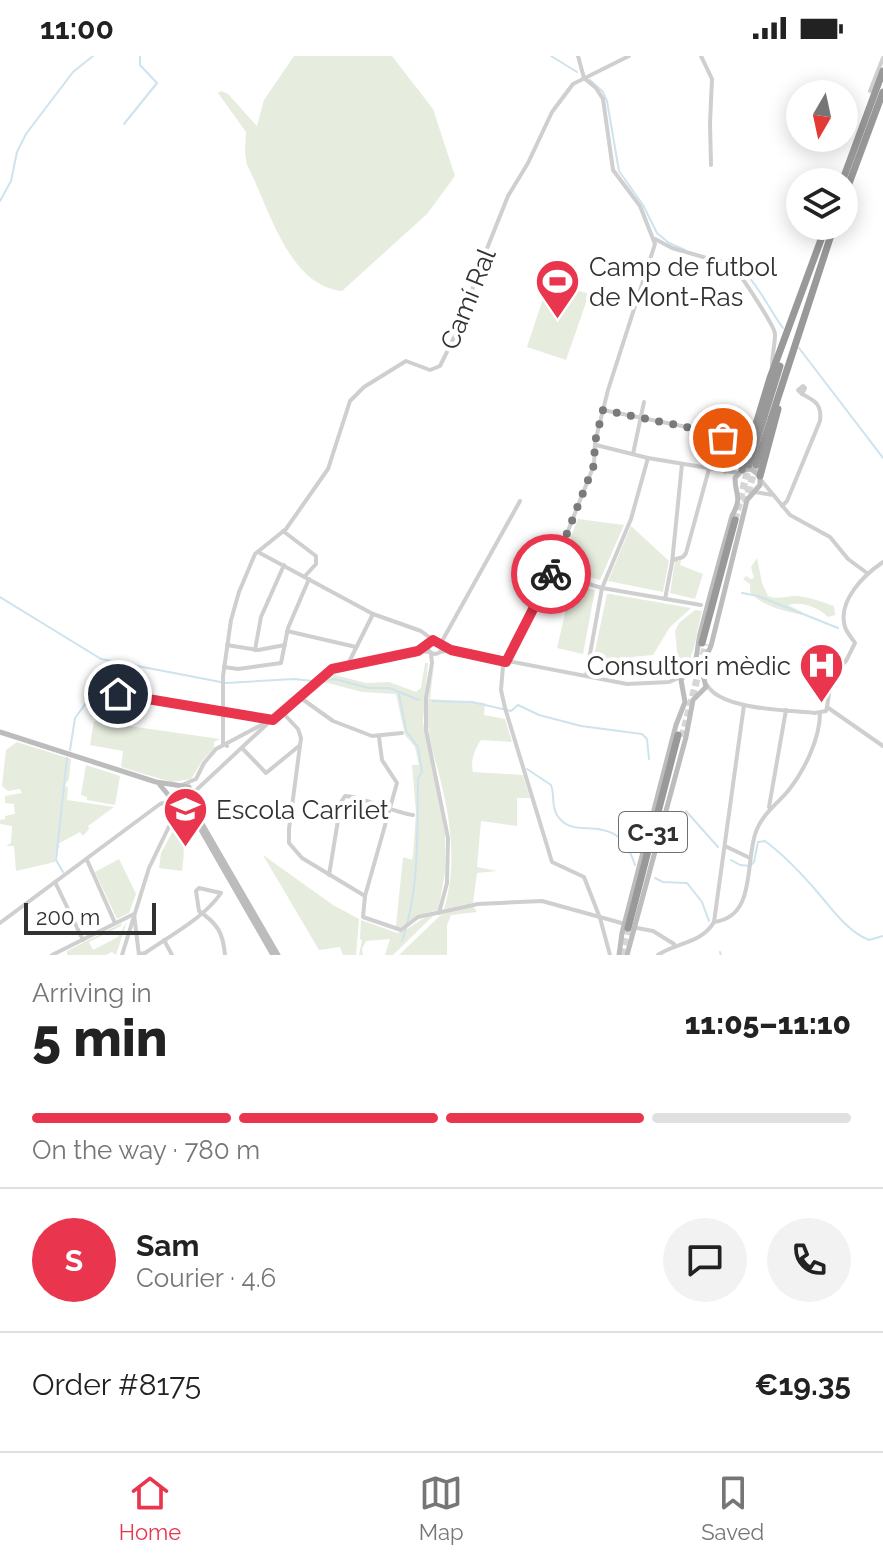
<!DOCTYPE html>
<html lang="en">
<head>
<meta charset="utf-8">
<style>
  :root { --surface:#fff; --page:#f2f2f2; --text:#222; --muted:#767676; --line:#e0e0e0; --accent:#e9354d }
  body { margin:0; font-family:Raleway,sans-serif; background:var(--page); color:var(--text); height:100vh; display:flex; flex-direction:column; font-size:30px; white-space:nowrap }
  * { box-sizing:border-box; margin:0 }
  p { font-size:26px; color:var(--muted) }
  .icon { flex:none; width:44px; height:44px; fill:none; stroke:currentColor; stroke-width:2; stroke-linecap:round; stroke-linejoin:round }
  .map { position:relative; height:899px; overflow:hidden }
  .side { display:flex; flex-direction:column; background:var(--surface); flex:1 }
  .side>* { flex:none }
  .needle { width:52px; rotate:189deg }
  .tools { position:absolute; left:786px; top:24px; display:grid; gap:16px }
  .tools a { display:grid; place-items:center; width:72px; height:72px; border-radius:50%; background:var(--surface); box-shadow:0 4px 20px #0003; font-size:40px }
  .scale { position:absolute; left:24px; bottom:20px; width:132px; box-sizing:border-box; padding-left:8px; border:4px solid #323232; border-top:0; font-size:22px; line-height:28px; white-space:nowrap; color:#323232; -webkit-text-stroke:6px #fff; paint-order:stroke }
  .pin { position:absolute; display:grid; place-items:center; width:68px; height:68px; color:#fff; margin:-34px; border:4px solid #fff; border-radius:50%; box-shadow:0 2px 8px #0007 }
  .courier { position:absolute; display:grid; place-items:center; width:80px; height:80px; margin:-40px; border:6px solid #e9354d; border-radius:50%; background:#fff; color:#222; box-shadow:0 2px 10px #0007 }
  .headline em { font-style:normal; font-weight:800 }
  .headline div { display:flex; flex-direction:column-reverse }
  .headline { display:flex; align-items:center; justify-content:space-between; height:136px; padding:0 32px }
  h1 { font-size:52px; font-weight:800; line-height:60px }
  .bar { display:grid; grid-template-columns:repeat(4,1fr); gap:12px 8px; align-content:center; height:96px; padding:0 32px }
  .bar i { height:10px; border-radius:6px; background:var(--line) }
  .bar .active { background:var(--accent) }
  .bar p { grid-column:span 4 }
  .line { display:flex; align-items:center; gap:20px; padding:0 32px; border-top:2px solid var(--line) }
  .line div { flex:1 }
  .round { display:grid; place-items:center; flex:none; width:84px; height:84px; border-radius:42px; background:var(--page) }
  .status { display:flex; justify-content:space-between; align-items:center; height:56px; padding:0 40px; background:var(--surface); direction:ltr }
  .status svg { height:22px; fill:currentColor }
  .dock { display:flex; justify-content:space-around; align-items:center; height:112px; border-top:2px solid var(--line); background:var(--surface); font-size:22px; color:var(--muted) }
  .dock a { display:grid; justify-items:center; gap:4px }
  .dock .active { color:var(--accent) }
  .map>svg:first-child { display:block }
  .green { fill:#e6ecde }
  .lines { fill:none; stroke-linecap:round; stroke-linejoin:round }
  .stream { stroke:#cee3ee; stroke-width:2 }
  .motorway-tunnel { stroke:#d6d6d6; stroke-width:7; stroke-dasharray:7 3.5; stroke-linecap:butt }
  .minor { stroke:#cfcfcf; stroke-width:4 }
  .tertiary { stroke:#cfcfcf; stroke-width:4 }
  .secondary { stroke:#bcbcbc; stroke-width:5 }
  .motorway { stroke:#999; stroke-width:7 }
  .done { stroke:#7a7a7a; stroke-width:8; stroke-dasharray:0 14.4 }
  .route { stroke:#e9354d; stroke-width:10 }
  .labels { text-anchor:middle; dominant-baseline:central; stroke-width:8; stroke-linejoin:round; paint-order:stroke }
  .shield { fill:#fff; stroke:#707070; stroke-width:2 }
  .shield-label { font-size:24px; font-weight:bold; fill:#323232 }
  .poi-label { font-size:26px; fill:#323232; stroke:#fff; text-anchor:start }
  .street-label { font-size:26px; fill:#323232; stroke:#fff }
</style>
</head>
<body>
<div class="status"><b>11:00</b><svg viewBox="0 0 49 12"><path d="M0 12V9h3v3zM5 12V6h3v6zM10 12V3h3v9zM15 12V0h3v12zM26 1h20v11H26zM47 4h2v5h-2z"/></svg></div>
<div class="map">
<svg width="883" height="899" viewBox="0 0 883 899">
  <rect width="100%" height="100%" fill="#fff"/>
  <!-- green -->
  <g class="green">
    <path d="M294,0H392L433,53L455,120L427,158L342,235C287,229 269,150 247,109L245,96L246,76L218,37L221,35L228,38L257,70L264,44Z"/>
    <path d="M549,225L589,238L566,304L527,291Z"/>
    <path d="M578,463L624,469L600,524L558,512Z"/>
    <path d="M631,470L669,505L663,536L608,525Z"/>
    <path d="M757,502L762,527L768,540C778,544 785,540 795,540C807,540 822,546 834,550L835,559L828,561C818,551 801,545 788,549L802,556V559C783,555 762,550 750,536V528L743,523L746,520L751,523L754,522L751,511Z"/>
    <path d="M681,504L680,509L703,518L695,543L670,537L675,505Z"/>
    <path d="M572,528L595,534L583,598L557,592Z"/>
    <path d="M607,538H610L691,552L670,571L653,599L632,601L627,608L594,600Z"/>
    <path d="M695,554L702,555C692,593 698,619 651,622L670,612L677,595L675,575L679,567Z"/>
    <path d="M425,607H428L423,666L445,777V817L438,854L420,859L399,873L396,870L403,801L412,804L413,798L416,757L412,709H419L415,691L405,679L396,638L362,636L328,627H319L336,616L335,619L366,627L389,626L416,636L421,632Z"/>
    <path d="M434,609L430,643L485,647L484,659L505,663L512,686L481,684C475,692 470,706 473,716L523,719L530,742H517V770L481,765L477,811L497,815L477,817L473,847L444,853C456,814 452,771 442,731C438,711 430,691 428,670C426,650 430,629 434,609Z"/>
    <path d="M94,665L220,683L214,686V692L202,705L191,723L171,726L121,711L123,695L90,689Z"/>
    <path d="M17,686L71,703L69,723L65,729L68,732L67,744L114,751L88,770L89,773L83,780L80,776L58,788L60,791L56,794L55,806L16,815L14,790H6L11,787L12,770L0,768V764L5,763V760L15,758L14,748L5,747V740L22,737L20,733L8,735L2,730L6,694Z"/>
    <path d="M86,709L120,720L115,749L87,744V741L81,739Z"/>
    <path d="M179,764C184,785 185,793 182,815L159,812L161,797Z"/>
    <path d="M263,799L333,849L359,863L356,899H343L340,891L319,894Z"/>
    <path d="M119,803L136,838L129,857L117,863L95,816Z"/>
    <path d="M473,850L477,856L451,859L447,869V899H399L443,857Z"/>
    <path d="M434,859L393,899H385L390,883L366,885L362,893L363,899H359L362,884L360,883L361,864L397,877C411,874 416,863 434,859Z"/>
    <path d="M127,865L116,899L112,896L106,899H67V895L122,867L121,870L89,886L93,894L118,881Z"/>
  </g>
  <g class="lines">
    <!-- stream -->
    <g class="stream">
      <path d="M551,0L577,16"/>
      <path d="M590,24L603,36L607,45L619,115L643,149L657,177L669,187L685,194"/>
      <path d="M124,68L157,27L140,9V0"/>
      <path d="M0,145L11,125L17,96L26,78L73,16L93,0"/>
      <path d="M718,203C752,209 764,247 783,272"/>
      <path d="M799,292L883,402"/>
      <path d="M742,537L758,540L838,572"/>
      <path d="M0,541L101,603L226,627L294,623L313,625"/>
      <path d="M320,625L334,623L369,632H389L419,644"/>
      <path d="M91,631L93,623"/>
      <path d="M399,638L406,675L418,691L422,716L418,722C417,775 420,834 402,885"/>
      <path d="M433,645L472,646L511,655L518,649L539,659L581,670L642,678L647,683L649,703"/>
      <path d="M70,694L75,662L89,643L90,635"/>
      <path d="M527,713L551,729C555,739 551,750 557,759C575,789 615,749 635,809"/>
      <path d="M686,755L718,791"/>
      <path d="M731,804L740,809L750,810L754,806L758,786L765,785C785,800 803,819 819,838C833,854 848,876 869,884L883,880"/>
      <path d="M63,816L56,804L67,702"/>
      <path d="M655,822L663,826L687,827L702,846L709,865"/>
      <path d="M720,896L721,899"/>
    </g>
    <!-- motorway-tunnel -->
    <g class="motorway-tunnel">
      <path d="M745,447L756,409"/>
      <path d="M735,464L749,409"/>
      <path d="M682,681L706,588"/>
      <path d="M621,899L628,872"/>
    </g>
    <!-- minor -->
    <g class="minor">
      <path d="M578,0L584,22"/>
      <path d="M701,0L712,23L710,67L711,109"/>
      <path d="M584,22L596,32L603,43L613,114L640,150L655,188L608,334L595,386L594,409L547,528L503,610L501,634L505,652L552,806L584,821L600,862L610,899"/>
      <path d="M870,35L883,2"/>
      <path d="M655,183L672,192L731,209C739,215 775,271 775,278C775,289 772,299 772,310"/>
      <path d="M603,354L716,377"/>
      <path d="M717,374L718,361"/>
      <circle cx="720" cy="379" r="4"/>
      <path d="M723,376L732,364"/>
      <path d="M717,382L725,416"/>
      <path d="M596,389L648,402L738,417"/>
      <path d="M633,398L644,346"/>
      <path d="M761,424L790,459L830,481L848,503L867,517"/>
      <path d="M755,436L773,439"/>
      <path d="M782,450L787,445L820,365C822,349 816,345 802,338L805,332L803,330L798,334L802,338"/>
      <path d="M283,475L316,500V508L305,520"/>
      <path d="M258,496L373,558L421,575L433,584"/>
      <path d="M673,504L683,501L686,497L709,413"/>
      <path d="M551,517L602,532L701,549"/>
      <path d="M665,543L672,507L682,408"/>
      <path d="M287,575L356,591"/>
      <path d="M441,587L520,445"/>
      <path d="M227,589L258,594L285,589"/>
      <path d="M255,594L261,561L284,509"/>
      <path d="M431,597L432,607L426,642V674L448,782L447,827L439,857"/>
      <path d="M347,610L373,558"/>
      <path d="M224,611L238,613L281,607L288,572L309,523"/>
      <path d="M586,620L602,532L631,463L648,402"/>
      <path d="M707,629C721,654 788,654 815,657L826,655L827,651"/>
      <path d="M92,634L273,664"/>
      <path d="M298,640L333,665L372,680L402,677"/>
      <path d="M827,651L832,618L846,605L855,587C852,582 847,577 845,571C837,545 864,519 883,506"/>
      <path d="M827,651L883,690"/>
      <path d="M282,656L298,673L301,682L289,773V787L302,802L365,840"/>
      <path d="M379,681L382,704L397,727L365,840L363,861L401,874L418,861L478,848L542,845L625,868"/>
      <path d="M227,690L223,687V620L231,564L239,536L255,498L286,473L328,413L350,345L364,331L406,305L430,314L440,310L466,257L476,220L508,140L528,107L552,56L573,28L629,0"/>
      <path d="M243,693L266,717L299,690"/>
      <path d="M769,751L786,654"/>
      <path d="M725,790L750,802"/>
      <path d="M87,804L115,867"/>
      <path d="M329,819L341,746L345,740C360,740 393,756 413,759"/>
      <path d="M55,826L83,884"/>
      <path d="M714,866C758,861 744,802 757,773C764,757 777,748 788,735C804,715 820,683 820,657"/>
      <path d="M0,867L160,748L173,744"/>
      <path d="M637,872L653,875L674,888"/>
      <path d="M164,884L172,899"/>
      <path d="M139,898L145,897C171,879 204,862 221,837L199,832L196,835L199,855C218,868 223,877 225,899"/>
      <path d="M52,899L134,858L139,899"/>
      <path d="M658,899C677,886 701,888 714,866L744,649"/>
    </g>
    <!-- tertiary -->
    <g class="tertiary">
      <circle cx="435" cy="591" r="7"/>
      <path d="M440,596L451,594L627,628L669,626L683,620"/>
      <path d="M182,729L196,723L204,707L216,693L267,666"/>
      <path d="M192,738L295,642L332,613L418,595L430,596"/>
      <path d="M122,899L149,812L176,756"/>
    </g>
    <!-- secondary -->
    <g class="secondary">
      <path d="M0,676L156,726L189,731L194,754L278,899"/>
      <path d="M160,729L175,747L193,760L273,899"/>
      <path d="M619,899L622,877L676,669L685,646L681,624L686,617L692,615C698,603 697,590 700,578C710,539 721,499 732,460C743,439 735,441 735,422L742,414L751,413L760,420V429L747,444L711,590L701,611L706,631L693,644L686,681L627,899"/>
    </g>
    <!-- motorway -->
    <g class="motorway">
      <path d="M842,126L883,15"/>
      <path d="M844,141L883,36"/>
      <path d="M749,409L780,310"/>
      <path d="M756,409L834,170"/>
      <path d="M742,414L770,322L826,170"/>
      <path d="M760,420L778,353"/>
      <path d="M702,587L735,464"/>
      <path d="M628,872L678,679"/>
    </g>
  </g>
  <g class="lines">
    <!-- done -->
    <path class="done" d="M551,518L594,409L595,386L603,354L716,377L718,383L723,382"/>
    <!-- route -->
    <path class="route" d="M118,638L273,664L332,613L418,595L433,584L451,594L506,606L551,518"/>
  </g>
  <!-- icons -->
  <defs>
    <symbol id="stadium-pin" viewBox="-11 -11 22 30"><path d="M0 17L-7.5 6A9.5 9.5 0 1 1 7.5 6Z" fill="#e9354d" stroke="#fff"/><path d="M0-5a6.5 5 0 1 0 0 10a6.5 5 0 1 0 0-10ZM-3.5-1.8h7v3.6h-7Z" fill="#fff"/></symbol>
    <symbol id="hospital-pin" viewBox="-11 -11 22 30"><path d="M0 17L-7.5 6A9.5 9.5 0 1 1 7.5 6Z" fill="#e9354d" stroke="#fff"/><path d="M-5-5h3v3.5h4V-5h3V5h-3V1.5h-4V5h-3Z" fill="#fff"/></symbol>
    <symbol id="school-pin" viewBox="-11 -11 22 30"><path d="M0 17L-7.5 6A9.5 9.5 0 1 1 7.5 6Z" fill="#e9354d" stroke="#fff"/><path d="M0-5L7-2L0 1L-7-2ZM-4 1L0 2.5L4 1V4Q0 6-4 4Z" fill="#fff"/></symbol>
  </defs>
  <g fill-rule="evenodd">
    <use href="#stadium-pin" x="532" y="200" width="51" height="69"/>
    <use href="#hospital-pin" x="796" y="584" width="51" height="69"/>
    <use href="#school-pin" x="160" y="728" width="51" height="69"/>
  </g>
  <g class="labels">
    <!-- shield labels -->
    <rect class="shield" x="619" y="756" width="68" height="40" rx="6"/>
    <g class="shield-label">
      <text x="653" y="776">C-31</text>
    </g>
    <!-- poi labels -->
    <g class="poi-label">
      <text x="589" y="211">Camp de futbol<tspan x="589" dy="30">de Mont-Ras</tspan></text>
      <text x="791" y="610" text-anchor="end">Consultori mèdic</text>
      <text x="216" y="754">Escola Carrilet</text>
    </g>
    <!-- street labels -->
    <g class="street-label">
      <text transform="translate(468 243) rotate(-68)">Camí Ral</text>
    </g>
  </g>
</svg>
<div class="tools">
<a><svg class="needle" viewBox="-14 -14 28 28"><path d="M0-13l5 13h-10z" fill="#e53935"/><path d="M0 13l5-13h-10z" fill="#767676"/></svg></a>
<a><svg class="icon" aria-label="layers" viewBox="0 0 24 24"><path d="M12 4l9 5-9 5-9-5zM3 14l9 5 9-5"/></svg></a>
</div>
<div class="scale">200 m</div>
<div class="pin" style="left:723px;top:382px;background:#ea580c"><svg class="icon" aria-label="bag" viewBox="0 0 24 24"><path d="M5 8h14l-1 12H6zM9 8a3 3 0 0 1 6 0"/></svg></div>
<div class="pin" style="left:118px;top:638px;background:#1f2937"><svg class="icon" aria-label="home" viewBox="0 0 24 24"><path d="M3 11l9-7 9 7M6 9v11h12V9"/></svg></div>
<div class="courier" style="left:551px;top:518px"><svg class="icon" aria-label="bike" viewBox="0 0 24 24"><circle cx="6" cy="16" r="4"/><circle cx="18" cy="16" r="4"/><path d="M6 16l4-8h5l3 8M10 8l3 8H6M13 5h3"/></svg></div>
</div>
<section class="side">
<div class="headline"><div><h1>5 min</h1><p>Arriving in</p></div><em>11:05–11:10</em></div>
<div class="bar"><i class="active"></i><i class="active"></i><i class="active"></i><i></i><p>On the way · 780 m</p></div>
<div class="line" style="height:144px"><b class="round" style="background:var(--accent);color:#fff">S</b><div><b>Sam</b><p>Courier · 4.6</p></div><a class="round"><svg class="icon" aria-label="chat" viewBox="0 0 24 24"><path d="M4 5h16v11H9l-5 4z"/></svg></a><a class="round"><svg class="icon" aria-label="phone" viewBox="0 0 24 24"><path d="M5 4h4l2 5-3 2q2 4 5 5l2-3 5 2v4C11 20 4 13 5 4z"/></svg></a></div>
<div class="line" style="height:104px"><div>Order #8175</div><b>€19.35</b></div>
</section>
<nav class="dock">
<a class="active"><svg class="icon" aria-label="home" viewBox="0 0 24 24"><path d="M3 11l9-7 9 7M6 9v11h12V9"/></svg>Home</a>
<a><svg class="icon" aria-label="map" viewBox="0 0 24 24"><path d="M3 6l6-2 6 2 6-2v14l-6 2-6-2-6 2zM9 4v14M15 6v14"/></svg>Map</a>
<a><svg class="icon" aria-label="saved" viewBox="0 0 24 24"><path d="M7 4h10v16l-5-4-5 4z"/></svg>Saved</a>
</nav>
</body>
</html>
